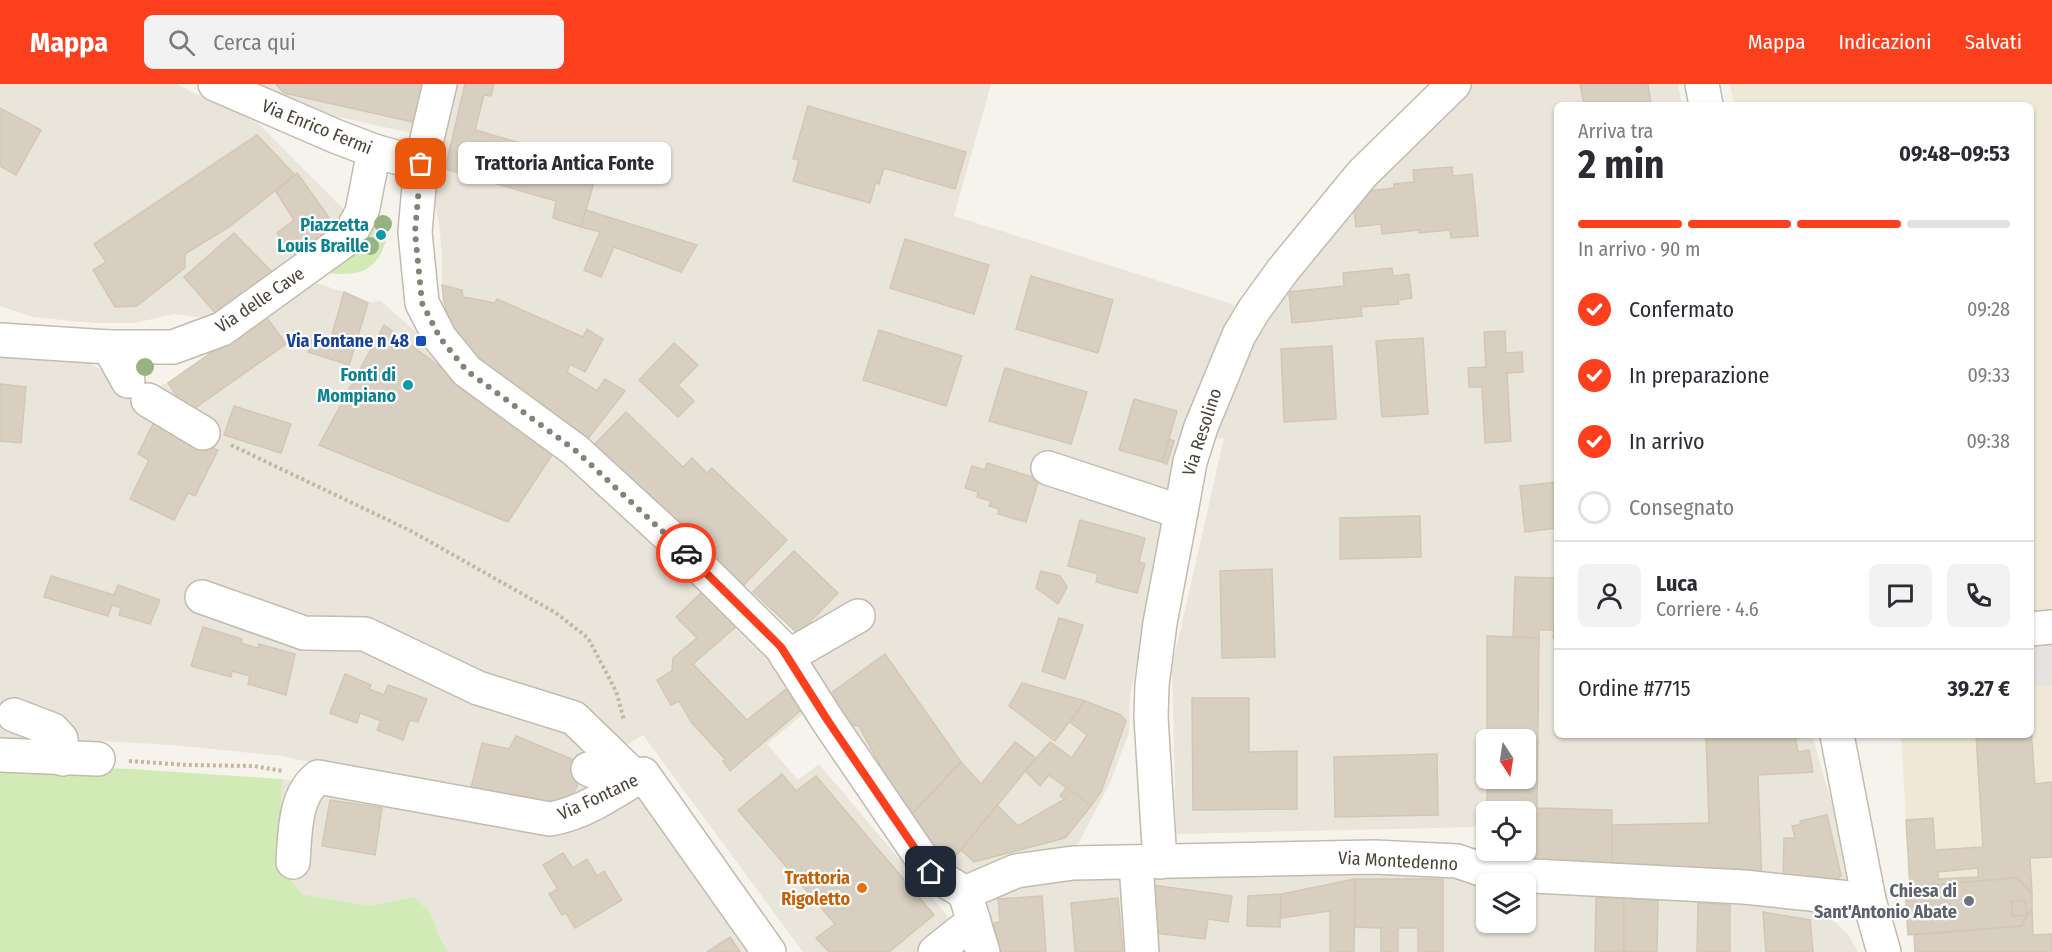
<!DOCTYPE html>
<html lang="it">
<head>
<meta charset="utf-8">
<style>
  :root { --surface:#fff; --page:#f2f2f3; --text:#2b2b33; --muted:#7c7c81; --line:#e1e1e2; --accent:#fc3f1d }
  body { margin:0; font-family:"Fira Sans Condensed",sans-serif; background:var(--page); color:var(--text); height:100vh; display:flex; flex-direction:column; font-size:22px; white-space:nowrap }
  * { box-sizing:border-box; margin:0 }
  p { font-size:20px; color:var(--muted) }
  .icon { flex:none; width:33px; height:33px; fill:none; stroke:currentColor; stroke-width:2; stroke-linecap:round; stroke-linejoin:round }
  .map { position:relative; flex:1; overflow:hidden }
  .sheet { position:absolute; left:1554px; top:18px; width:480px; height:636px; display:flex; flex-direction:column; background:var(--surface); border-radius:9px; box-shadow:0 2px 4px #0004 }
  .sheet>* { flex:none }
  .needle { width:39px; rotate:168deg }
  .tools { position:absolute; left:1476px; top:645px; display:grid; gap:12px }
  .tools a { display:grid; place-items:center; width:60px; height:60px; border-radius:9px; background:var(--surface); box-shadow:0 2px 4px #0004; font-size:30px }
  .pin { position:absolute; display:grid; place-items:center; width:51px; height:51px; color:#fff; margin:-26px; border-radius:12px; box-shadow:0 3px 9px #0006 }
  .courier { position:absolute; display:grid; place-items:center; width:60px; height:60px; margin:-30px; border:4px solid #fc3f1d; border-radius:50%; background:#fff; color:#222; box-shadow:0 2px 8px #0007 }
  .bubble { position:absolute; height:42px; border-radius:9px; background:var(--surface); box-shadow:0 2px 4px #0004; font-size:20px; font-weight:700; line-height:42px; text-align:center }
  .head em { font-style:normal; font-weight:700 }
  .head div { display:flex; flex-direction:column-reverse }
  .head { display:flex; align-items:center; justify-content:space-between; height:102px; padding:0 24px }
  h1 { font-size:39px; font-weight:700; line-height:45px }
  .bar { display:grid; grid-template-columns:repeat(4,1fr); gap:9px 6px; align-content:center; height:72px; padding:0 24px }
  .bar i { height:8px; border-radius:4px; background:var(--line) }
  .bar .on { background:var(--accent) }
  .bar p { grid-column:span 4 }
  .line { display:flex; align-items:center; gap:15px; padding:0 24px; border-top:2px solid var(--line) }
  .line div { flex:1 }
  .round { display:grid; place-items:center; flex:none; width:63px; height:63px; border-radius:9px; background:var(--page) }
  ol { padding:0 24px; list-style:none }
  li { display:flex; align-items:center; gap:18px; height:66px }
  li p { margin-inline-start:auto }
  li .icon { padding:6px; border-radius:50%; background:var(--accent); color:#fff; stroke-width:4 }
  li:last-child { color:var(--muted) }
  li i { width:33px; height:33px; border:3px solid var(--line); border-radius:50% }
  header { display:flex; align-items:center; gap:36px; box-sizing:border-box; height:84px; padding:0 30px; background:var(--accent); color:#fff }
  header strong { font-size:28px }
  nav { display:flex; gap:33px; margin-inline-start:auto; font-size:21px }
  .search { width:420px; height:54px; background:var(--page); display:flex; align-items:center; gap:15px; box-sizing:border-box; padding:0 21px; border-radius:9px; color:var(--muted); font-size:22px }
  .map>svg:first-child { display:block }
  .residential { fill:#eae5da; fill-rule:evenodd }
  .education { fill:#efe8d6 }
  .green { fill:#d2eab5 }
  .parking { fill:#e5e3e0 }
  .building { fill:#d8cfc1; stroke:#d3c7b4; stroke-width:1.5; fill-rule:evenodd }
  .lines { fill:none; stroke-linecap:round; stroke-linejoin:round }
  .minor-casing { stroke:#c2bbae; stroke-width:36 }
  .path { stroke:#c4b79f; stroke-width:4; stroke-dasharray:3 3; stroke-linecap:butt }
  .minor { stroke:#fff; stroke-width:33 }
  .tree { fill:#97b381 }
  .done { stroke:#878178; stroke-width:6; stroke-dasharray:0 10.8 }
  .route { stroke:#fc3f1d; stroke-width:8 }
  .culture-dot { fill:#0f9aa8; stroke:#fff; stroke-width:2 }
  .transit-dot { fill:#1a4fb4; stroke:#fff; stroke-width:2 }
  .food-dot { fill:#e8710a; stroke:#fff; stroke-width:2 }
  .worship-dot { fill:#6b7280; stroke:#fff; stroke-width:2 }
  .labels { text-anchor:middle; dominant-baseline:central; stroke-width:4.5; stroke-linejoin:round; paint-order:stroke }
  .street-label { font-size:18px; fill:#4b4439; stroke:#fff }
  .culture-label { font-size:18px; font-weight:bold; fill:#0d838f; stroke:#fff; text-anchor:end }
  .transit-label { font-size:18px; font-weight:bold; fill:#164399; stroke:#fff; text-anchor:end }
  .food-label { font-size:18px; font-weight:bold; fill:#c56008; stroke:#fff; text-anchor:end }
  .worship-label { font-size:18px; font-weight:bold; fill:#5b616d; stroke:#fff; text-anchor:end }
</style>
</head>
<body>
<header>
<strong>Mappa</strong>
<div class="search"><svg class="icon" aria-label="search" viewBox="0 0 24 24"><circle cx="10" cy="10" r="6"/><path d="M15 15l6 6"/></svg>Cerca qui</div>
<nav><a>Mappa</a><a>Indicazioni</a><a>Salvati</a></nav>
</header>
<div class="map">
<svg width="2052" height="868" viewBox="0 0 2052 868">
  <rect width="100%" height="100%" fill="#f6f3ec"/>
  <!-- residential -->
  <g class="residential">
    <path d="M0,0H176L259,40L357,139L225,237L174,230L135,239H92L33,233L0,222Z"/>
    <path d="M258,0H435L424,52L281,20Z"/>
    <path d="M445,0H991L954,132L1235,221L1205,292L1167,435L1130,613L1129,649L1109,701L1078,760L968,792L949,787L802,578L798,550L747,503L739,510L442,253V170L439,140L425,78Z"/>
    <path d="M1461,0H1678L1682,21H1557V651H1812L1850,784L1845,809L1623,804L1624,814L1730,821L1754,814L1819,824L1848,850L1858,868H1158L1149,790L1330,785L1491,792L1481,743L1176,750L1172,583L1224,354H1213L1262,224ZM1486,656H1526V694H1486ZM1486,728H1526V766H1486ZM1486,800H1526V838H1486Z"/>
    <path d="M303,195L344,208L368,218L381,217L487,310L631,427L814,621L767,660L798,696L819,680L955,841L922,868H803L643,651L612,670L567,726L537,729L282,672L173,661L61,655L0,665V262L89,279L140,308L168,299L265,231Z"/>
    <path d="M282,695L508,734L639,702L755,868H448L439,854L431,829L414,813L370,822L302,810L278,780Z"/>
    <path d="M1121,788L1128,868H989L984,815L1000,802Z"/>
  </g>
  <!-- education -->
  <path class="education" d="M1730,0H2052V868H1915L1914,851H1908L1905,803H1910L1901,651H2031V21H1734Z"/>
  <!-- green -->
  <g class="green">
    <path d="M374,132L390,134C385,175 373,195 329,189L367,159Z"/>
    <path d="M0,676L47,682L131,685L282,695L278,780L302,810L370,822L414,813L431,829L439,853L448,868H0Z"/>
  </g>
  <!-- parking -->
  <path class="parking" d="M2052,556V601L2031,603V558Z"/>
  <!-- building -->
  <g class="building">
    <path d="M276,0H424L413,38L284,9Z"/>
    <path d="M465,0H494L491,12L484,11L475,46L520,59L518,65L596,92L581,143L553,134L556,117L445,85Z"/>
    <path d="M1580,0H1648L1651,21H1584Z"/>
    <path d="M808,22L966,68L955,105L884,84L879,100L876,98L870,119L793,97L799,76L793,75Z"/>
    <path d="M0,24L41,46L16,91L0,82Z"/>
    <path d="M257,51L295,91L229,143L185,170V184L137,222L115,223L93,186L106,178L94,160Z"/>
    <path d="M1452,83L1453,92L1472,90L1478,152L1451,154L1450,146L1419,149V146L1382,150L1381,140L1356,143L1353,118L1361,108L1394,104V100L1414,98L1413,86Z"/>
    <path d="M297,89L338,146L299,176L277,149L294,136L276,108Z"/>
    <path d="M586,126L697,161L681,188L614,163L601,193L584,186L600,148L581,143Z"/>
    <path d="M234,149L273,189L218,232L184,193Z"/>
    <path d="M905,155L989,181L974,230L890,204Z"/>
    <path d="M1392,184L1393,192L1409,190L1412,214L1398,216L1399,220L1361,223L1362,232L1292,239L1289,208L1344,202L1343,189Z"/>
    <path d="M1031,192L1113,216L1098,269L1016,245Z"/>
    <path d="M442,201L462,206L463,213L495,219L497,215L583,253L587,245L603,255L585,288L570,280L567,288L597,307L605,295L625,307L587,356L481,281L454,253L444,217Z"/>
    <path d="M344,208L368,219L349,281L308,268L314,249L331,254Z"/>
    <path d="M265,231L286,260L188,329L168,299Z"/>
    <path d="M384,241L554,368L508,438L319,361Z"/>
    <path d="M879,246L962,272L946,322L863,296Z"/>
    <path d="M1505,247L1506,269L1522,268L1523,288L1507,289L1511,357L1485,359L1482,303H1469L1468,284L1486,283L1484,248Z"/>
    <path d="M1423,254L1428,330L1382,333L1376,257Z"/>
    <path d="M674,259L698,281L678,301L694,317L678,333L639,296Z"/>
    <path d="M1332,262L1336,335L1284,338L1281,265Z"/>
    <path d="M1005,284L1087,308L1071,360L989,337Z"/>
    <path d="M0,300L26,303L21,359L0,357Z"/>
    <path d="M1134,315L1177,327L1162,378L1119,366Z"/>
    <path d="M234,322L291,340L281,369L224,351Z"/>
    <path d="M626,328L683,383L692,374L707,389L712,384L787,456L739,506L591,364Z"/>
    <path d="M155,336L218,366L195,412L188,409L174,436L130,415L149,376L138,370Z"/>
    <path d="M1169,355L1174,357L1167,380L1162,378Z"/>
    <path d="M987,379L1039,395L1026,438L998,430L999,425L989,422L991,417L977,413L978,408L965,404L972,382L985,386Z"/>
    <path d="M1557,398V444L1525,448L1520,402Z"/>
    <path d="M1420,432L1421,473L1340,475V434Z"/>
    <path d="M1080,436L1145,454L1139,478L1145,480L1137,509L1096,498L1098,490L1068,482Z"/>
    <path d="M794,467L838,509L798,550L753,508Z"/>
    <path d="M1272,485L1275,573L1222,574L1220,487Z"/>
    <path d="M1041,487L1060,492L1067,503L1058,520L1036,504Z"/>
    <path d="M51,492L114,511L118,501L160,516L150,540L119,531L121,524L112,521L108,532L44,513Z"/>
    <path d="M1515,493L1557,494V554H1553L1554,546H1539V554L1513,553Z"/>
    <path d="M702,508L738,541L693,580L747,636L790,602L807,621L730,687L723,677L725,675L692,639L679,617L671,621L657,596L672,587L673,574L697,554L676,533Z"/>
    <path d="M1059,534L1083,541L1065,595L1042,587Z"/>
    <path d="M203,543L242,555L241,559L258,564L259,560L295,570L286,611L248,600L250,592L232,587L231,593L191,582Z"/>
    <path d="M1487,552L1539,554L1537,724L1612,726V785L1501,781V766H1526V728H1487V694H1526V656H1487Z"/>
    <path d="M885,570L961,678L911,731L896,711L859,642L847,640L827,612Z"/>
    <path d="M345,590L371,601L369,605L384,611L388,601L427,615L418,638L410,636L403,656L377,646L381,637L360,629L357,639L330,629Z"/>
    <path d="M1022,599L1085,617L1055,657L1009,622Z"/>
    <path d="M1192,614H1249V668L1297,667V725L1193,726Z"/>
    <path d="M1085,617L1121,631L1126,637L1101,708L1091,722L1049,691L1040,702L1025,687L1050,658L1072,674L1087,651L1070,638Z"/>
    <path d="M2031,644L2035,700L2052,698V773L2030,774L2032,809L2017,794L1910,803L1906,736L1933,734L1935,766L1983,763L1976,651H2031ZM1978,784V793L1938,795V788Z"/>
    <path d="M1706,651H1795L1798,668L1809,666L1813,688L1758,691L1762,799L1612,785V741L1709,739Z"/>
    <path d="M516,652L586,681L567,725L471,704L482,659L509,665Z"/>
    <path d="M1015,658L1036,674L961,766L950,777L937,768L911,731L961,678L981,700Z"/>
    <path d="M1437,670L1438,731L1335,733L1334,673Z"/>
    <path d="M782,690L796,707L816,692L934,831L889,868H829L816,854L835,840L738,726Z"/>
    <path d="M1067,703L1091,722L1065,754L974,778L961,766L997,721L1018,742L1065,715L1060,712Z"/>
    <path d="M330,716L382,724L375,771L322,762Z"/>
    <path d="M1827,731L1841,791L1833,802L1783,800L1784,754H1795L1792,742L1801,740L1800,737Z"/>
    <path d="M563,769L573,784L587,775L597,792L604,787L622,816L575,844L566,829L562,831L549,810L558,805L543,781Z"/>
    <path d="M2017,794L2032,809V825L2021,842L1908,851L1905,803Z"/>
    <path d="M1355,795H1443V868H1418V844H1398V868H1381V844L1354,843Z"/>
    <path d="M1355,795L1354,868H1330V827L1281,834V810Z"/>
    <path d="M1152,801L1232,812L1228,838L1208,835L1205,855L1155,849Z"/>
    <path d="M1281,810L1280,843L1247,842L1248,812Z"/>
    <path d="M1042,812L1046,868H997L994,839L1000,838L998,815Z"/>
    <path d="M1596,813L1624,814V868H1595Z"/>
    <path d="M1118,814L1123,868H1075L1071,819Z"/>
    <path d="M1624,814L1658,816L1657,868H1624Z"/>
    <path d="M2025,816L2027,831L2013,832L2011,818Z"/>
    <path d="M1698,819L1730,821V868H1697Z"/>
    <path d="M2032,825L2033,851L2052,850V868H1915L1914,851L2021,842Z"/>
    <path d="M1763,828L1810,836L1813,868H1766Z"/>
    <path d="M730,853L740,868H707Z"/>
  </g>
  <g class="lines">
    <defs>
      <g id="minor">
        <path d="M215,0L335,52L374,67L421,80"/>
        <path d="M440,0L421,80L415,148L422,219L440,254L467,287L575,366L671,454L781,563L828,637L931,788L965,809L983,868"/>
        <path d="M1702,0L1706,21"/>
        <path d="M0,256L109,263H173L222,245L348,154L362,128L374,67"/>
        <path d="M109,263L128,297"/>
        <path d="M148,316L203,349"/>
        <path d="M1048,384L1181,428"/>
        <path d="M202,513L304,549L365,550L478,604L574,634L636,694"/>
        <path d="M2031,545L2052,543"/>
        <path d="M787,573L858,532"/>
        <path d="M14,631L53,646L61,655L63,675"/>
        <path d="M1837,651L1869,816L1884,868"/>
        <path d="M0,671L98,675"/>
        <path d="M588,685L625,701"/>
        <path d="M293,778C295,750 294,712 318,693L550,735C582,730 615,708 643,690L769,868"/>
        <path d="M1160,778L1151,633L1152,601L1160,539L1181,428L1190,378L1201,343L1239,251L1254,226L1283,186L1362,90L1454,0"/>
        <path d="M1136,779L1142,868"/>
        <path d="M965,809L1016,787L1073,779L1374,773L1457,777L1495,790L1744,803L1869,816"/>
        <path d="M935,868L974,837"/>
      </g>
    </defs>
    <!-- minor casing -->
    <use href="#minor" class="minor-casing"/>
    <!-- path -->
    <g class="path">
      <path d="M231,361L411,447L556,529L588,554L616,607L624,636"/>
      <path d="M129,677L188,681L254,682L283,687"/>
    </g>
    <!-- minor -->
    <use href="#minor" class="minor"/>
  </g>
  <!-- trees -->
  <g class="tree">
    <circle cx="383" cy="140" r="9"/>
    <circle cx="370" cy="162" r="9"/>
    <circle cx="145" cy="283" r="9"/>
  </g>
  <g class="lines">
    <!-- done -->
    <path class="done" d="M421,80L415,148L422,219L440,254L467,287L575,366L686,469"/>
    <!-- route -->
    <path class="route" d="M686,469L781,563L828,637L931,788"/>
  </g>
  <!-- markers -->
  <g class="culture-dot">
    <circle cx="381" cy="151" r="6"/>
    <circle cx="408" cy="301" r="6"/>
  </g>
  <rect class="transit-dot" x="415" y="251" width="12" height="12" rx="3"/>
  <circle class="food-dot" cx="862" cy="804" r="6"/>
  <circle class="worship-dot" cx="1969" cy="817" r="6"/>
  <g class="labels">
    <!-- street labels -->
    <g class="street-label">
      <text transform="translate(317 43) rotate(22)">Via Enrico Fermi</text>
      <text transform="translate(260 216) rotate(-34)">Via delle Cave</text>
      <text transform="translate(1202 348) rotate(-72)">Via Resolino</text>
      <text transform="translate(598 713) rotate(-25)">Via Fontane</text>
      <text transform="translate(1398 777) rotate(3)">Via Montedenno</text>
    </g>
    <!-- culture labels -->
    <g class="culture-label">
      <text x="369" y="141">Piazzetta<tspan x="369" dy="21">Louis Braille</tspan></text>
      <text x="396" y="291">Fonti di<tspan x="396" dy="21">Mompiano</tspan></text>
    </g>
    <!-- transit labels -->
    <g class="transit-label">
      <text x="409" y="257">Via Fontane n 48</text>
    </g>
    <!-- food labels -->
    <g class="food-label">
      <text x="850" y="794">Trattoria<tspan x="850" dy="21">Rigoletto</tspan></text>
    </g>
    <!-- worship labels -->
    <g class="worship-label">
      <text x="1957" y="807">Chiesa di<tspan x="1957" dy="21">Sant'Antonio Abate</tspan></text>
    </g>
  </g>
</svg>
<div class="tools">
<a><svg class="needle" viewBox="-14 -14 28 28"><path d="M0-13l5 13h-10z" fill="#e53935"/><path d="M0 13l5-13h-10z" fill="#7c7c81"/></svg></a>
<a><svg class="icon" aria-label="locate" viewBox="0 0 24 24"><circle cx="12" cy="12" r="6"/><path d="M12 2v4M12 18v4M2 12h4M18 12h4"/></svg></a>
<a><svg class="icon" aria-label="layers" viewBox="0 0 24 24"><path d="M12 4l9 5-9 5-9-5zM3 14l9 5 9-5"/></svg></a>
</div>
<div class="pin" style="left:421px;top:80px;background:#ea580c"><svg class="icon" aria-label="bag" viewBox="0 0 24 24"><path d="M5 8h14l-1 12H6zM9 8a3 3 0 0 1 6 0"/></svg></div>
<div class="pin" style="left:931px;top:788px;background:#1f2937"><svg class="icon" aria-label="home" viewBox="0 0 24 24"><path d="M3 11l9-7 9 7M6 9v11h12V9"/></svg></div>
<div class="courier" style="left:686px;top:469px"><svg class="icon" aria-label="car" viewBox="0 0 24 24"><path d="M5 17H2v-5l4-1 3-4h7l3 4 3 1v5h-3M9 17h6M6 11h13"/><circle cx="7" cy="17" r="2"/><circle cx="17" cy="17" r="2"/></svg></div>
<div class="bubble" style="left:458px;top:58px;width:213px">Trattoria Antica Fonte</div>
<section class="sheet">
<div class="head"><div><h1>2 min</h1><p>Arriva tra</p></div><em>09:48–09:53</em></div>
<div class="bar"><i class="on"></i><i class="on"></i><i class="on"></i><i></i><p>In arrivo · 90 m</p></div>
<ol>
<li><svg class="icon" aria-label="check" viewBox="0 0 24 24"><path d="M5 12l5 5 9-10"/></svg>Confermato<p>09:28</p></li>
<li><svg class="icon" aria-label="check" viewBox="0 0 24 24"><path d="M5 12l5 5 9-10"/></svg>In preparazione<p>09:33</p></li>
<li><svg class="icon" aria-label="check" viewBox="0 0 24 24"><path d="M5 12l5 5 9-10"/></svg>In arrivo<p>09:38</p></li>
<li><i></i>Consegnato</li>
</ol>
<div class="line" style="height:108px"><a class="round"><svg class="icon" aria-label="person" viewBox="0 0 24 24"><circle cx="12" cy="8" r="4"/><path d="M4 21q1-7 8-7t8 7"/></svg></a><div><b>Luca</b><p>Corriere · 4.6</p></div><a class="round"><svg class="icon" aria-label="chat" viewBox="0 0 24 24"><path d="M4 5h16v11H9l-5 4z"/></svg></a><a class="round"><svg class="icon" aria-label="phone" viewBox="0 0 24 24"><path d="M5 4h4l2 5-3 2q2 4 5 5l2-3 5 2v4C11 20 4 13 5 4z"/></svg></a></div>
<div class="line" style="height:78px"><div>Ordine #7715</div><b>39.27 €</b></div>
</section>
</div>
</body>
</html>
